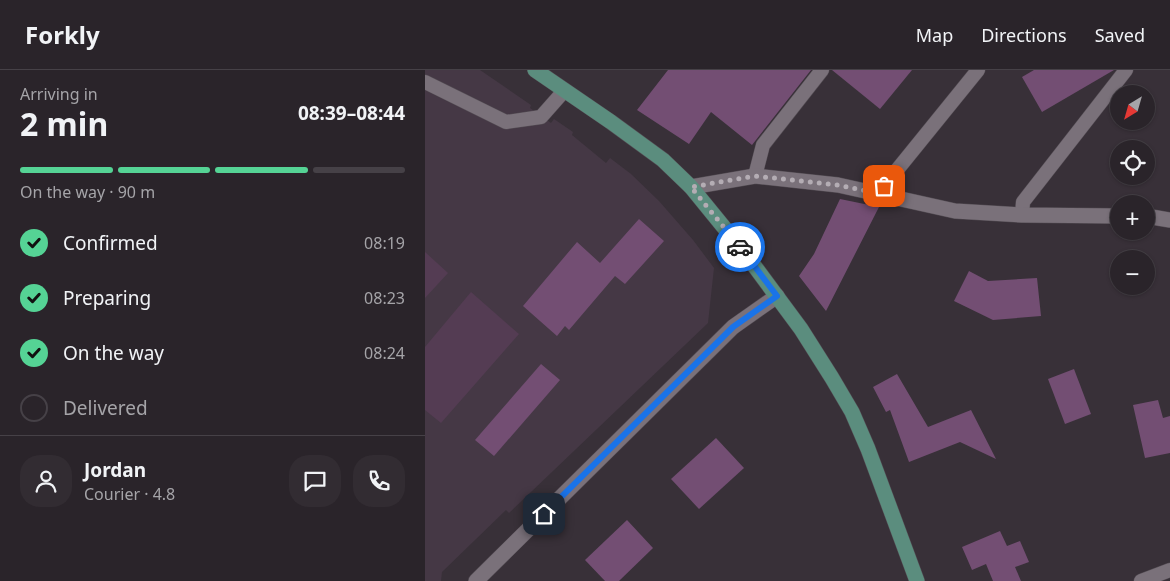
<!DOCTYPE html>
<html lang="en">
<head>
<meta charset="utf-8">
<style>
  :root { --surface:#2a242a; --page:#322c32; --text:#f1f3f6; --muted:#a5a4a8; --line:#464147; --accent:#55d395 }
  body { margin:0; font-family:"Noto Sans",sans-serif; background:var(--page); color:var(--text); height:100vh; display:flex; flex-direction:column; font-size:19px; white-space:nowrap }
  * { box-sizing:border-box; margin:0 }
  p { font-size:16px; color:var(--muted) }
  .icon { flex:none; width:28px; height:28px; fill:none; stroke:currentColor; stroke-width:2; stroke-linecap:round; stroke-linejoin:round }
  .map { position:relative; flex:1; overflow:hidden }
  .sheet { display:flex; flex-direction:column; background:var(--surface); width:425px }
  .sheet>* { flex:none }
  .needle { width:32px; rotate:217deg }
  .fabs { position:absolute; left:685px; top:15px; display:grid; gap:10px }
  .fabs a { display:grid; place-items:center; width:45px; height:45px; border-radius:50%; background:var(--surface); box-shadow:0 1px 4px #0004,0 0 0 1px var(--line); font-size:25px }
  .pin { position:absolute; display:grid; place-items:center; width:42px; height:42px; color:#fff; margin:-21px; border-radius:10px; box-shadow:0 2px 8px #0006 }
  .courier { position:absolute; display:grid; place-items:center; width:50px; height:50px; margin:-25px; border:4px solid #1a73e8; border-radius:50%; background:#fff; color:#222; box-shadow:0 1px 6px #0007 }
  .headline em { font-style:normal; font-weight:700 }
  .headline div { display:flex; flex-direction:column-reverse }
  .headline { display:flex; align-items:center; justify-content:space-between; height:85px; padding:0 20px }
  h1 { font-size:32px; font-weight:700; line-height:38px }
  .bar { display:grid; grid-template-columns:repeat(4,1fr); gap:8px 5px; align-content:center; height:60px; padding:0 20px }
  .bar i { height:6px; border-radius:4px; background:var(--line) }
  .bar .selected { background:var(--accent) }
  .bar p { grid-column:span 4 }
  .line { display:flex; align-items:center; gap:12px; padding:0 20px; border-top:1px solid var(--line) }
  .line div { flex:1 }
  .round { display:grid; place-items:center; flex:none; width:52px; height:52px; border-radius:20px; background:var(--page) }
  ol { padding:0 20px; list-style:none }
  li { display:flex; align-items:center; gap:15px; height:55px }
  li p { margin-inline-start:auto }
  li .icon { padding:5px; border-radius:50%; background:var(--accent); color:#111; stroke-width:4 }
  li:last-child { color:var(--muted) }
  li i { width:28px; height:28px; border:2px solid var(--line); border-radius:50% }
  header { display:flex; align-items:center; gap:30px; box-sizing:border-box; height:70px; padding:0 25px; background:var(--surface); border-bottom:1px solid var(--line) }
  header strong { font-size:24px }
  nav { display:flex; gap:28px; margin-inline-start:auto; font-size:18px }
  main { display:flex; flex:1; min-height:0 }
  .map>svg:first-child { display:block }
  .built { fill:#453845 }
  .green { fill:#543c53 }
  .building { fill:#734e73 }
  .lines { fill:none; stroke-linecap:round; stroke-linejoin:round }
  .lane-casing { stroke:#534c53; stroke-width:15 }
  .street-casing { stroke:#534c53; stroke-width:16 }
  .secondary-casing { stroke:#534c53; stroke-width:16 }
  .lane { stroke:#7a717a; stroke-width:14 }
  .street { stroke:#7a717a; stroke-width:15 }
  .secondary { stroke:#5b8d7e; stroke-width:15 }
  .done { stroke:#b4adb4; stroke-width:5; stroke-dasharray:0 9 }
  .route { stroke:#1a73e8; stroke-width:6 }
</style>
</head>
<body>
<header>
<strong>Forkly</strong>
<nav><a>Map</a><a>Directions</a><a>Saved</a></nav>
</header>
<main>
<section class="sheet">
<div class="headline"><div><h1>2 min</h1><p>Arriving in</p></div><em>08:39–08:44</em></div>
<div class="bar"><i class="selected"></i><i class="selected"></i><i class="selected"></i><i></i><p>On the way · 90 m</p></div>
<ol>
<li><svg class="icon" aria-label="check" viewBox="0 0 24 24"><path d="M5 12l5 5 9-10"/></svg>Confirmed<p>08:19</p></li>
<li><svg class="icon" aria-label="check" viewBox="0 0 24 24"><path d="M5 12l5 5 9-10"/></svg>Preparing<p>08:23</p></li>
<li><svg class="icon" aria-label="check" viewBox="0 0 24 24"><path d="M5 12l5 5 9-10"/></svg>On the way<p>08:24</p></li>
<li><i></i>Delivered</li>
</ol>
<div class="line" style="height:90px"><a class="round"><svg class="icon" aria-label="person" viewBox="0 0 24 24"><circle cx="12" cy="8" r="4"/><path d="M4 21q1-7 8-7t8 7"/></svg></a><div><b>Jordan</b><p>Courier · 4.8</p></div><a class="round"><svg class="icon" aria-label="chat" viewBox="0 0 24 24"><path d="M4 5h16v11H9l-5 4z"/></svg></a><a class="round"><svg class="icon" aria-label="phone" viewBox="0 0 24 24"><path d="M5 4h4l2 5-3 2q2 4 5 5l2-3 5 2v4C11 20 4 13 5 4z"/></svg></a></div>
</section>
<div class="map">
<svg width="745" height="511" viewBox="0 0 745 511">
  <rect width="100%" height="100%" fill="#383038"/>
  <!-- built -->
  <path class="built" d="M0,0H55L106,35L105,38L126,53L129,49L148,62L147,65L181,93L185,88L206,104L234,131L268,170L289,198L283,253L84,443L81,440L17,502L16,511H0Z"/>
  <!-- green -->
  <g class="green">
    <path d="M0,182L23,203L0,228Z"/>
    <path d="M46,222L94,264L16,353L0,340V277Z"/>
  </g>
  <!-- building -->
  <g class="building">
    <path d="M243,0H386L327,75L286,42L264,74L212,40Z"/>
    <path d="M407,0H487L455,39Z"/>
    <path d="M609,0H689L617,42L597,7Z"/>
    <path d="M415,129L454,137L401,241L374,206L389,184Z"/>
    <path d="M214,149L239,171L200,214L190,206L144,260L140,256L132,266L98,236L152,172L175,193Z"/>
    <path d="M544,201L563,211L612,208L616,246L568,250L529,231Z"/>
    <path d="M116,294L135,310L69,386L50,370Z"/>
    <path d="M649,299L666,344L640,354L623,309Z"/>
    <path d="M472,304L503,357L546,340L571,389L535,372L484,392L465,340L461,342L448,317Z"/>
    <path d="M733,330L738,348L745,346V383L720,388L708,335Z"/>
    <path d="M291,368L319,398L274,439L246,409Z"/>
    <path d="M202,450L228,478L194,511H180L160,490Z"/>
    <path d="M575,461L582,476L595,471L604,492L590,497L596,511H568L561,494L547,500L537,477Z"/>
  </g>
  <g class="lines">
    <defs>
      <g id="lane">
        <path d="M0,12L81,52L116,47L139,21"/>
        <path d="M330,106L338,75L397,0"/>
        <path d="M457,124L459,116L553,0"/>
        <path d="M597,145L598,132L701,0"/>
        <path d="M716,511L745,500"/>
      </g>
      <g id="street">
        <path d="M266,117L330,106L413,115L530,141L597,145L694,146"/>
        <path d="M721,146L745,150"/>
        <path d="M51,511L308,257L352,226"/>
      </g>
      <path id="secondary" d="M110,0L186,52L238,90L266,117L319,182L376,259L407,308L427,342L443,379L492,511"/>
    </defs>
    <!-- lane casing -->
    <use href="#lane" class="lane-casing"/>
    <!-- street casing -->
    <use href="#street" class="street-casing"/>
    <!-- secondary casing -->
    <use href="#secondary" class="secondary-casing"/>
    <!-- lane -->
    <use href="#lane" class="lane"/>
    <!-- street -->
    <use href="#street" class="street"/>
    <!-- secondary -->
    <use href="#secondary" class="secondary"/>
  </g>
  <g class="lines">
    <!-- done -->
    <path class="done" d="M315,177L266,117L330,106L413,115L457,124L459,116"/>
    <!-- route -->
    <path class="route" d="M119,444L308,257L352,226L315,177"/>
  </g>
</svg>
<div class="fabs">
<a><svg class="needle" viewBox="-14 -14 28 28"><path d="M0-13l5 13h-10z" fill="#e53935"/><path d="M0 13l5-13h-10z" fill="#a5a4a8"/></svg></a>
<a><svg class="icon" aria-label="locate" viewBox="0 0 24 24"><circle cx="12" cy="12" r="6"/><path d="M12 2v4M12 18v4M2 12h4M18 12h4"/></svg></a>
<a>+</a>
<a>−</a>
</div>
<div class="pin" style="left:459px;top:116px;background:#ea580c"><svg class="icon" aria-label="bag" viewBox="0 0 24 24"><path d="M5 8h14l-1 12H6zM9 8a3 3 0 0 1 6 0"/></svg></div>
<div class="pin" style="left:119px;top:444px;background:#1f2937"><svg class="icon" aria-label="home" viewBox="0 0 24 24"><path d="M3 11l9-7 9 7M6 9v11h12V9"/></svg></div>
<div class="courier" style="left:315px;top:177px"><svg class="icon" aria-label="car" viewBox="0 0 24 24"><path d="M5 17H2v-5l4-1 3-4h7l3 4 3 1v5h-3M9 17h6M6 11h13"/><circle cx="7" cy="17" r="2"/><circle cx="17" cy="17" r="2"/></svg></div>
</div>
</main>
</body>
</html>
